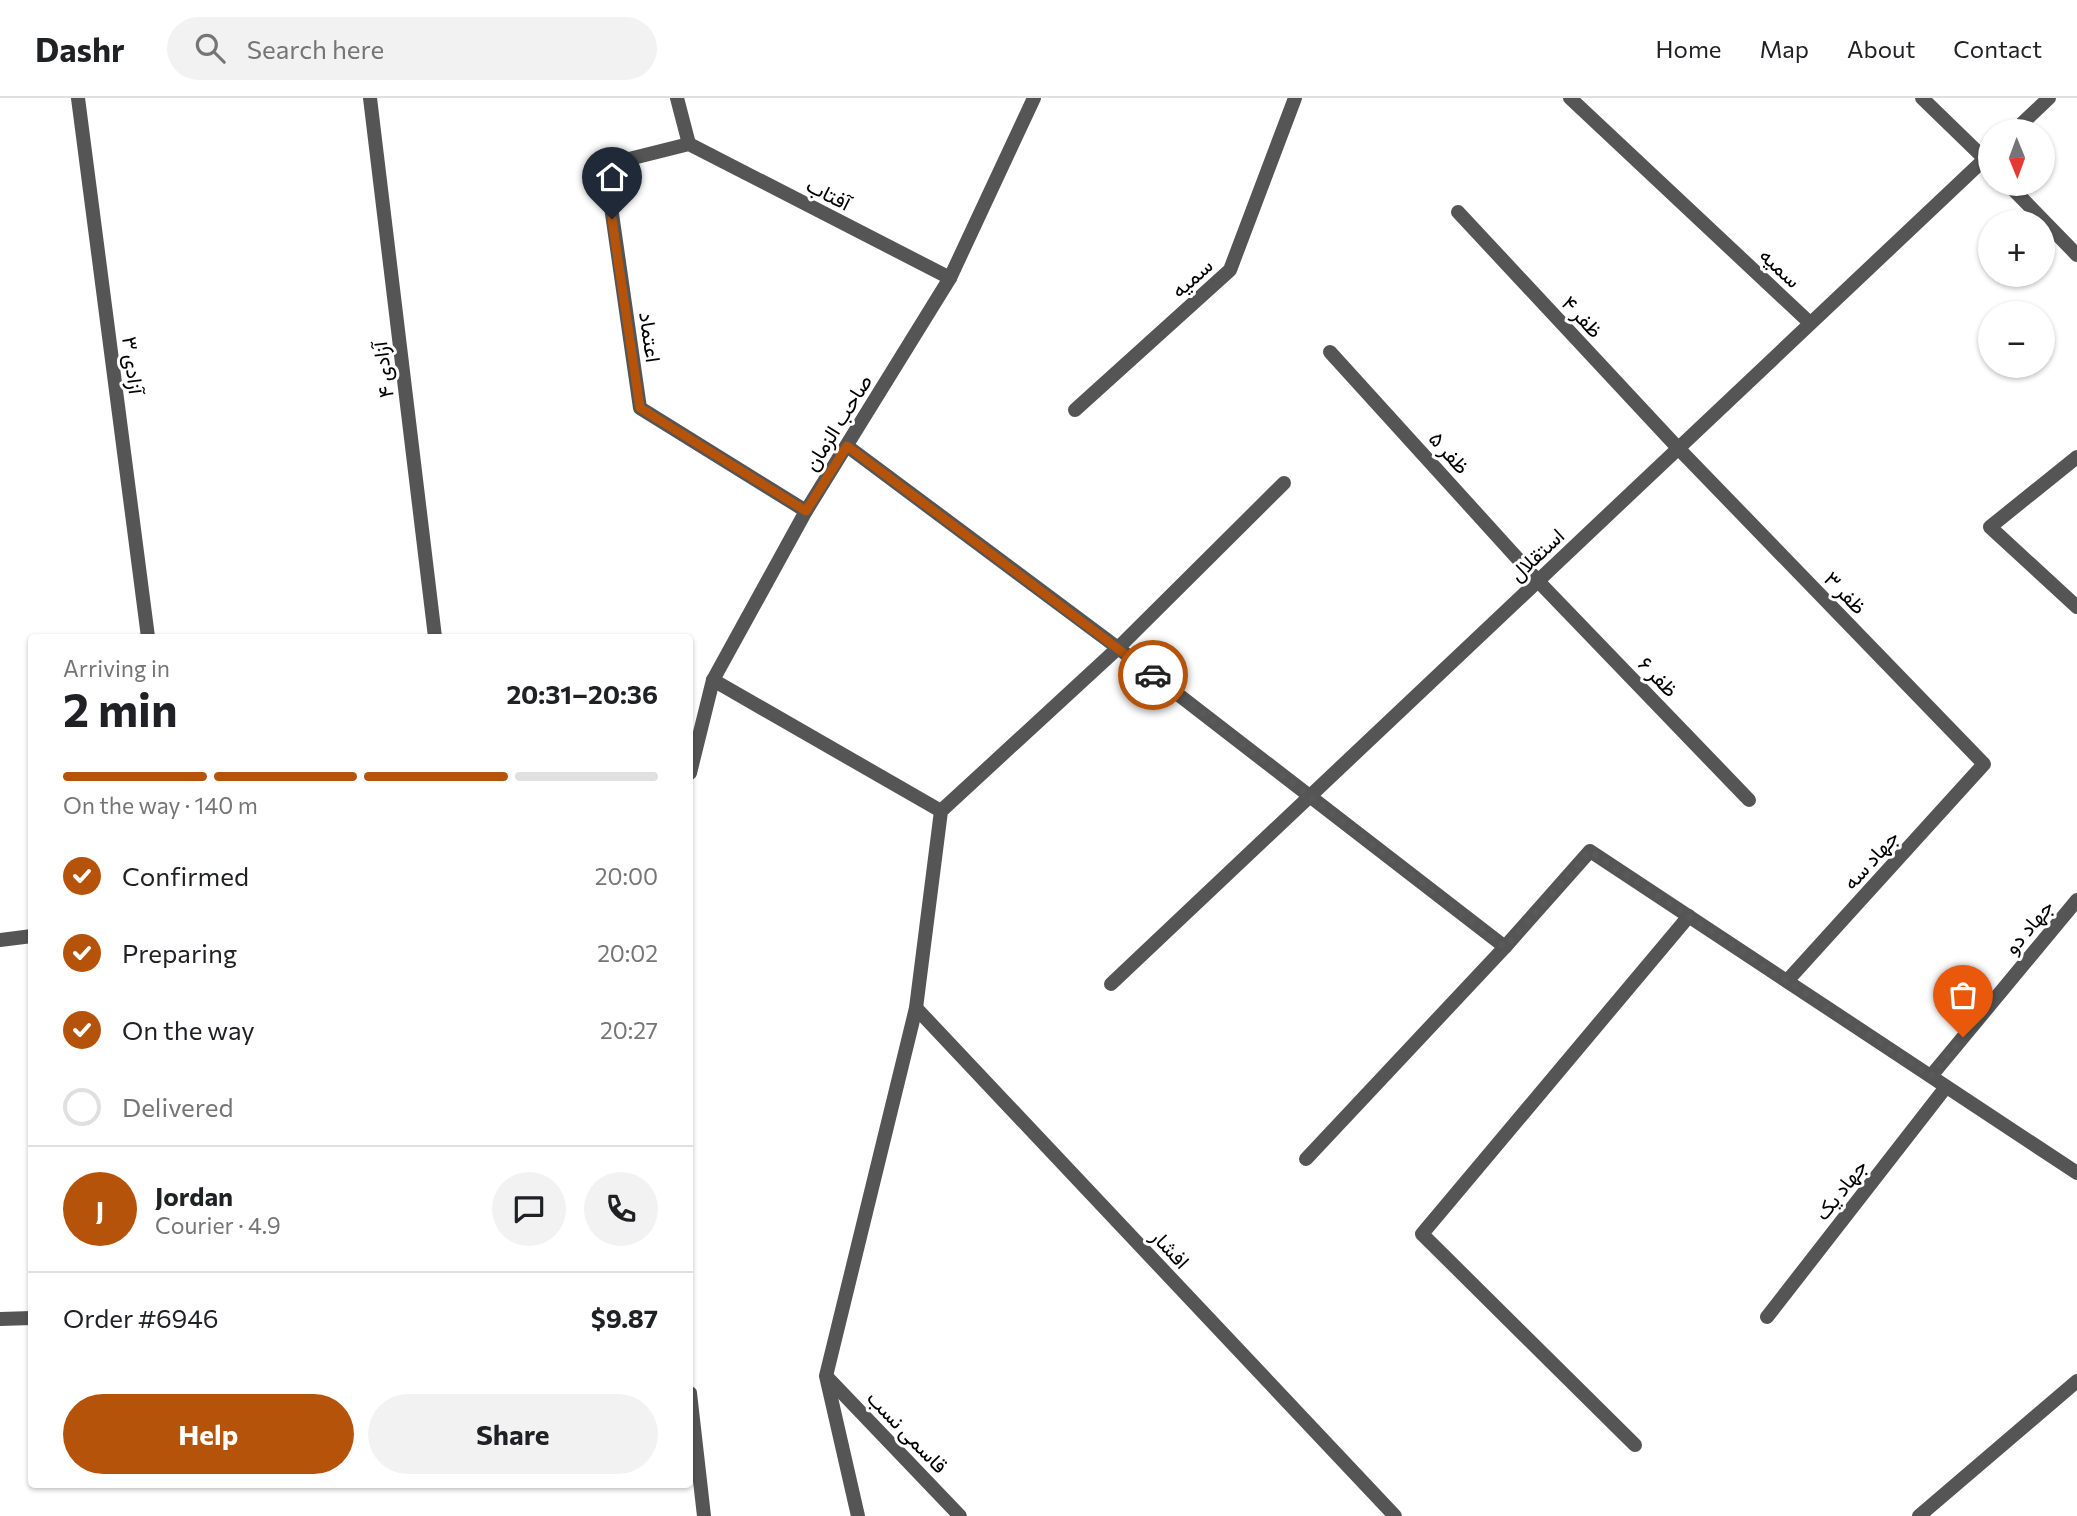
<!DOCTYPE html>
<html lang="en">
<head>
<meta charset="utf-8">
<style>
  :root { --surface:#fff; --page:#f2f2f2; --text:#202124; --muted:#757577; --line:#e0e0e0; --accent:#b45309 }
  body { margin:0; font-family:Commissioner,Vazirmatn,sans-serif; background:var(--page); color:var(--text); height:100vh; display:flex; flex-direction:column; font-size:26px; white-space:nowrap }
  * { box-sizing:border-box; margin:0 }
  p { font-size:23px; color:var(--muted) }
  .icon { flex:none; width:38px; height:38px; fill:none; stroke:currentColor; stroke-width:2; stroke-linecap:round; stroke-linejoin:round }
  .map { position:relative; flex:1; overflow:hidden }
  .drawer { position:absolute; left:28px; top:536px; width:665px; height:854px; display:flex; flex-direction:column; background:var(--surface); border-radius:7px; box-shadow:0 2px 5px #0004 }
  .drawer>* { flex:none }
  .needle { width:46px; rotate:179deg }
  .controls { position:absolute; left:1978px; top:21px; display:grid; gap:14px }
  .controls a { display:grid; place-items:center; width:77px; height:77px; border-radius:50%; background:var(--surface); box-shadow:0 2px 5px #0004; font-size:35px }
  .pin { position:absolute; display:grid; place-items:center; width:60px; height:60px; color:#fff; margin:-72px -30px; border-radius:50% 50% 50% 0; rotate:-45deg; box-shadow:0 0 7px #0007 }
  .pin .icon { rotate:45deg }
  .courier { position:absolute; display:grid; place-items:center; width:70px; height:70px; margin:-35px; border:5px solid #b45309; border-radius:50%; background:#fff; color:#222; box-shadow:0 2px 9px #0007 }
  .head em { font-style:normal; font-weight:700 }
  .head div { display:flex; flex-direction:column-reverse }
  .head { display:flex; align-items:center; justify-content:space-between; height:119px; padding:0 35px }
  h1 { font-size:46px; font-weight:700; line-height:52px }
  .bar { display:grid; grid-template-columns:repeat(4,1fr); gap:10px 7px; align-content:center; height:84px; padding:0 35px }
  .bar i { height:9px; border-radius:5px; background:var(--line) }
  .bar .on { background:var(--accent) }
  .bar p { grid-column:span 4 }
  .line { display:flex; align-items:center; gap:18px; padding:0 35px; border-top:2px solid var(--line) }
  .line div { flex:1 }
  .round { display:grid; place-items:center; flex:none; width:74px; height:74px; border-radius:37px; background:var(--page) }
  ol { padding:0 35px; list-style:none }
  li { display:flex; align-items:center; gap:21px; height:77px }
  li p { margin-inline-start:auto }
  li .icon { padding:7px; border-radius:50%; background:var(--accent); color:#fff; stroke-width:4 }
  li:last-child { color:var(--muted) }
  li i { width:38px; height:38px; border:4px solid var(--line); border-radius:50% }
  .primary-button { display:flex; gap:14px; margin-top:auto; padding:14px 35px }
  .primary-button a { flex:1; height:80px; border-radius:42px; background:var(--accent); color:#fff; font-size:28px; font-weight:700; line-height:80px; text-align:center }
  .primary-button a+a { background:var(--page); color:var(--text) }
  header { display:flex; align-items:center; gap:42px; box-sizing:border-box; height:98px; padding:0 35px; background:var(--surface); border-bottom:2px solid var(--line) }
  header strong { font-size:33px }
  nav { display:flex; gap:38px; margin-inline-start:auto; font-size:24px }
  .search { width:490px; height:63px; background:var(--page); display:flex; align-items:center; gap:18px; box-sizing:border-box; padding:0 24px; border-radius:38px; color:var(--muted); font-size:26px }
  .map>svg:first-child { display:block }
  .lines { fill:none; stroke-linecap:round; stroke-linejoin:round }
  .lane { stroke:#555; stroke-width:14 }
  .street { stroke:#555; stroke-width:14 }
  .done { stroke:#595959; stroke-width:7; stroke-dasharray:0 12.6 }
  .route { stroke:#b45309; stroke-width:9 }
  .labels { text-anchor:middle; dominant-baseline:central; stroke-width:6; stroke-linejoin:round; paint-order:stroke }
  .street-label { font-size:21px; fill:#000; stroke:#fff }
</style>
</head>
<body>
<header>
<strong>Dashr</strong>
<div class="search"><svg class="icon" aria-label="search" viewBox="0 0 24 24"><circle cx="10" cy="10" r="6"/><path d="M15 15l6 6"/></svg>Search here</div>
<nav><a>Home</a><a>Map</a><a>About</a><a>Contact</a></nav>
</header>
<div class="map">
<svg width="2077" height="1418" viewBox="0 0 2077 1418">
  <rect width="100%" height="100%" fill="#fff"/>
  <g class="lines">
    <!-- lane -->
    <path class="lane" d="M806,413L640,310L605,67L689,46L950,180"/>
    <!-- street -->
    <g class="street">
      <path d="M78,0L148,539"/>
      <path d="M370,0L435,539"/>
      <path d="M677,0L689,46"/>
      <path d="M1570,0L1810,225"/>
      <path d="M1922,0L1989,65"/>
      <path d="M2014,33L2049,0"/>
      <path d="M2008,86L2077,157"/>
      <path d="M1458,114L1678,350L1984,666L1787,883"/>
      <path d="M1330,254L1538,483L1749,702"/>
      <path d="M1075,312L1230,172L1295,0"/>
      <path d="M847,348L1118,550L1505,849L1590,753L2077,1075"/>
      <path d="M2077,359L1990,429L2077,509"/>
      <path d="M713,582L941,713"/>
      <path d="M690,675L713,582L806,413L950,180L1034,0"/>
      <path d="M0,842L32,838"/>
      <path d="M1111,886L1990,56"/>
      <path d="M916,910L1395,1418"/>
      <path d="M1931,978L2077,802"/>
      <path d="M1306,1061L1505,849"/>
      <path d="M1767,1219L1946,989"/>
      <path d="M0,1221L32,1220"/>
      <path d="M827,1279L960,1418"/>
      <path d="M690,1295L704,1418"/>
      <path d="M1635,1347L1422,1136L1689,818"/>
      <path d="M858,1418L826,1278L916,910L941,713L1118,550L1284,385"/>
      <path d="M1919,1418L2077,1283"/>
    </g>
  </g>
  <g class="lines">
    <!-- done -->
    <path class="done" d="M1153,577L1505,849L1590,753L1931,978L1963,939"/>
    <!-- route -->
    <path class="route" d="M612,121L640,310L806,413L847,348L1153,577"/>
  </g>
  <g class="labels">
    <!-- street labels -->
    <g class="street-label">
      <text transform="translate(829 95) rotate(27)">آفتاب</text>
      <text transform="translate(1781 169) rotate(43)">سمیه</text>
      <text transform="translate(1191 179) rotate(-42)">سمیه</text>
      <text transform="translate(1583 218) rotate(47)">ظفر ۴</text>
      <text transform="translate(651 239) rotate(82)">اعتماد</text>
      <text transform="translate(134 267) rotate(83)">آزادی ۳</text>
      <text transform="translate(382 272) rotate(-97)">آزادی ۴</text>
      <text transform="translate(837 324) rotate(-58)">صاحب الزمان</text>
      <text transform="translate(1450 354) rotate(48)">ظفر ۵</text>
      <text transform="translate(1536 456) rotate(-43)">استقلال</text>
      <text transform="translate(1846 494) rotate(46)">ظفر ۳</text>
      <text transform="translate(1659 578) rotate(46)">ظفر ۶</text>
      <text transform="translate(1870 761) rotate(-48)">جهاد سه</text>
      <text transform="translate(2028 828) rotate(-50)">جهاد دو</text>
      <text transform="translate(1840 1091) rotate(-52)">جهاد یک</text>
      <text transform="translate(1171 1150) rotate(47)">افشار</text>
      <text transform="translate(908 1333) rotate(46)">قاسمی نسب</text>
    </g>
  </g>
</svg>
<div class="controls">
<a><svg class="needle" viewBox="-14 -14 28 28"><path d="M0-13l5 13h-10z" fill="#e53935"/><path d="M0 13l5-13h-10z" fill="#757577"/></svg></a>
<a>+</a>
<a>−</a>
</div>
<div class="pin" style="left:1963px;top:939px;background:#ea580c"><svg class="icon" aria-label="bag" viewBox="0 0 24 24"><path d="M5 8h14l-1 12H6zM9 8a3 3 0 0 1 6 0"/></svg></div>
<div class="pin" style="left:612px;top:121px;background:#1f2937"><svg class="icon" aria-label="home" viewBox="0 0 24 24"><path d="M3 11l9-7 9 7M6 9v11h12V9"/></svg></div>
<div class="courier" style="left:1153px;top:577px"><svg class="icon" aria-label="car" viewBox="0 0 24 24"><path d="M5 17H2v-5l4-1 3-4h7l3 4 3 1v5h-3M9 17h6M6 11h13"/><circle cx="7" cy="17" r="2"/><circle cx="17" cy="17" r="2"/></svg></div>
<section class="drawer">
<div class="head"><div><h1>2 min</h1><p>Arriving in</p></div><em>20:31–20:36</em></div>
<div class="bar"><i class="on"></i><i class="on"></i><i class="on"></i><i></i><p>On the way · 140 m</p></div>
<ol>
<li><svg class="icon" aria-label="check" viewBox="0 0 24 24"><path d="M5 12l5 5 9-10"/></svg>Confirmed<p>20:00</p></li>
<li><svg class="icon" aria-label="check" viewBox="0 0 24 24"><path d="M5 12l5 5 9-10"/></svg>Preparing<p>20:02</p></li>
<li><svg class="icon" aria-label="check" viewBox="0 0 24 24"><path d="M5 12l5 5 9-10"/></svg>On the way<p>20:27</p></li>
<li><i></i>Delivered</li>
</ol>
<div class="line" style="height:126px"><b class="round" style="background:var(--accent);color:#fff">J</b><div><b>Jordan</b><p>Courier · 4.9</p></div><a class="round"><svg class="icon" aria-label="chat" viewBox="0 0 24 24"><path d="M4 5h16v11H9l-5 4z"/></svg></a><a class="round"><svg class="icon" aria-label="phone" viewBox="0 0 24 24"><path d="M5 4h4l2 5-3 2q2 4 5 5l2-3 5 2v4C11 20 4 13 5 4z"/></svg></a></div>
<div class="line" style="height:91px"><div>Order #6946</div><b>$9.87</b></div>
<div class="primary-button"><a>Help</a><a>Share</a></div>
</section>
</div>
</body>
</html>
